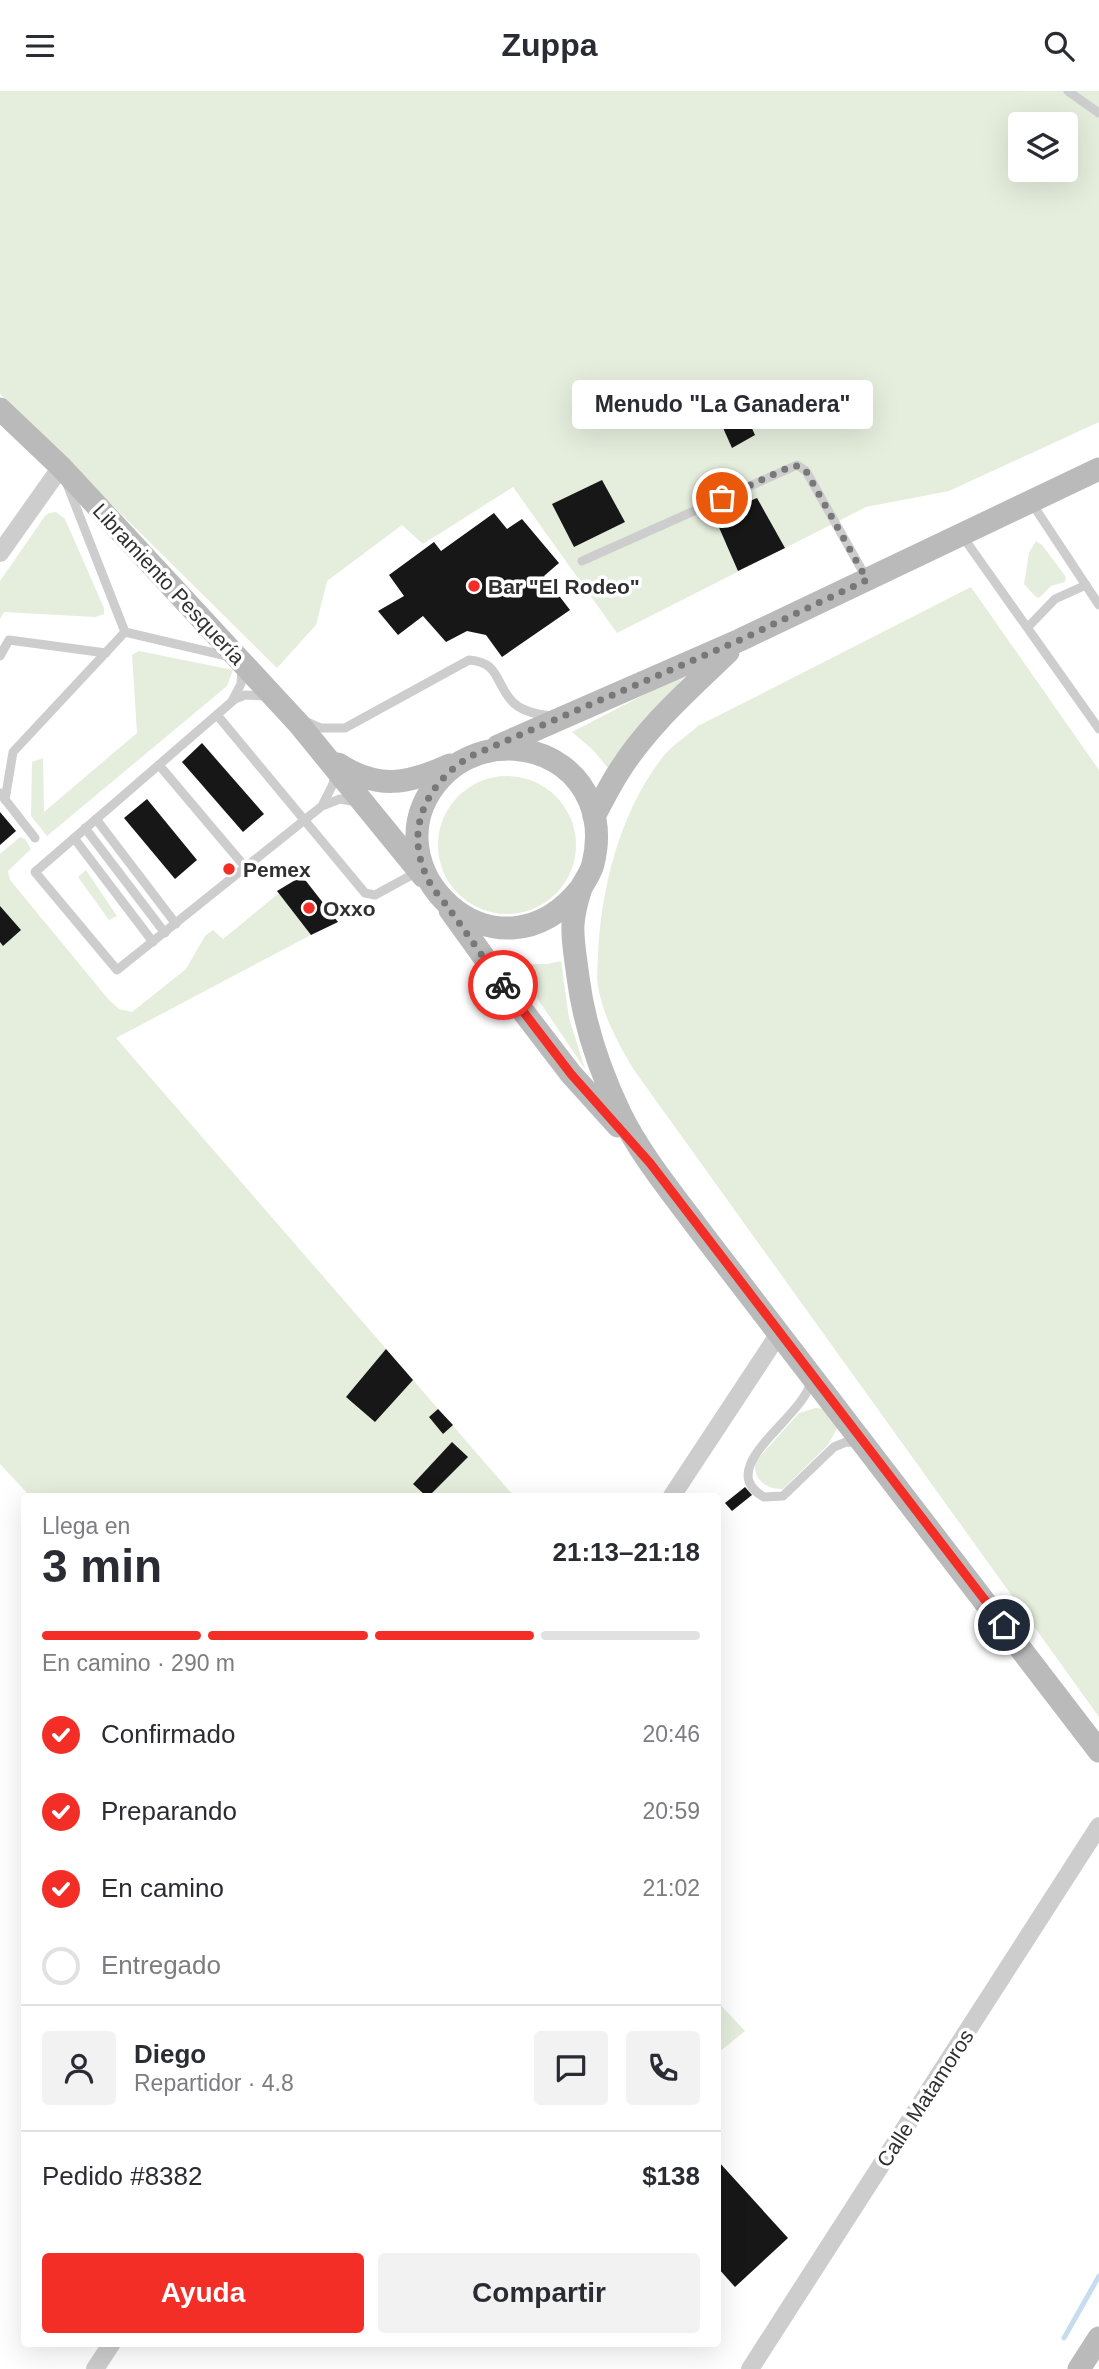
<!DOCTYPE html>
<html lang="es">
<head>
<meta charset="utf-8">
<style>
  :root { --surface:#fff; --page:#f2f2f3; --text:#2b2b33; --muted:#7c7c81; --line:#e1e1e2; --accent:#f32e27 }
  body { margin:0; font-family:Helvetica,sans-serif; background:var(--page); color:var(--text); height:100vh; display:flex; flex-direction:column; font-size:26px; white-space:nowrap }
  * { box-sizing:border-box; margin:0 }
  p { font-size:23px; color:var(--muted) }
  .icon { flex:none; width:38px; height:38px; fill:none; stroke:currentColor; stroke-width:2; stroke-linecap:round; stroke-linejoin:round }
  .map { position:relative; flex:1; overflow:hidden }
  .details { position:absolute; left:21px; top:1402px; width:700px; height:854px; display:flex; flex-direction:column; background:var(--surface); border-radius:7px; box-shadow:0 7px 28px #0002 }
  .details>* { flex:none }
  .tools { position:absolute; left:1008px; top:21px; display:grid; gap:14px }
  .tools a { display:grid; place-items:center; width:70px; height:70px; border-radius:7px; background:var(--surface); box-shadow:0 7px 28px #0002; font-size:35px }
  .pin { position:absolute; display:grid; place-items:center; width:60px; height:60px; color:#fff; margin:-30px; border:4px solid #fff; border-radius:50%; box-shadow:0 2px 7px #0007 }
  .courier { position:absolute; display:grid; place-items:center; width:70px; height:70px; margin:-35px; border:5px solid #f32e27; border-radius:50%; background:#fff; color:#222; box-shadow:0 2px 9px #0007 }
  .bubble { position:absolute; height:49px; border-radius:7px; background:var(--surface); box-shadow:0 7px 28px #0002; font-size:23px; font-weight:800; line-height:49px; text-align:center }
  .headline em { font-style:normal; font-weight:800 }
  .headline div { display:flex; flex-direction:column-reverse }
  .headline { display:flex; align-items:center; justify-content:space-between; height:119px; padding:0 21px }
  h1 { font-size:46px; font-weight:800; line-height:52px }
  .bar { display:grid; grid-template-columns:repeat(4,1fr); gap:10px 7px; align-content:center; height:84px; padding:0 21px }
  .bar i { height:9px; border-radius:5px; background:var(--line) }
  .bar .selected { background:var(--accent) }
  .bar p { grid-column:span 4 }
  .line { display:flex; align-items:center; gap:18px; padding:0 21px; border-top:2px solid var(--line) }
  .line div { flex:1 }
  .round { display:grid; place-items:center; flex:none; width:74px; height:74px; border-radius:7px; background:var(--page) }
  ol { padding:0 21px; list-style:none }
  li { display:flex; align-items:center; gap:21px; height:77px }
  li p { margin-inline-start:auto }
  li .icon { padding:7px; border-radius:50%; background:var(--accent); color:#fff; stroke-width:4 }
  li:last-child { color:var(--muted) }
  li i { width:38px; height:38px; border:4px solid var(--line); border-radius:50% }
  .button { display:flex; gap:14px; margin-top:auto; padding:14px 21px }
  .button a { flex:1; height:80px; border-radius:7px; background:var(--accent); color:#fff; font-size:28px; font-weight:800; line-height:80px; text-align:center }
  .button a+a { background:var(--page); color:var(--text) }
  header { display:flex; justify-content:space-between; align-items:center; height:91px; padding:0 21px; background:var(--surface); font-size:32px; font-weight:800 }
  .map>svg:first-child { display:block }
  .green { fill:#e5eedd; fill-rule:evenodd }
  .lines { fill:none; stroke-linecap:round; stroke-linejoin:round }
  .stream { stroke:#c8dcef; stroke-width:5 }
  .building { fill:#171717 }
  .lane { stroke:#cdcdcd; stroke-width:9 }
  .street { stroke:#cdcdcd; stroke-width:18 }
  .secondary { stroke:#bababa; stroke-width:23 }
  .done { stroke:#787878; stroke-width:7; stroke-dasharray:0 12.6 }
  .route { stroke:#f32e27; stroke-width:9 }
  .poi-dot { fill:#f32e27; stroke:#fff; stroke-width:2.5 }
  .labels { text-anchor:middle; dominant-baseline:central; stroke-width:7; stroke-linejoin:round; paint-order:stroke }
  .street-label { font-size:21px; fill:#303030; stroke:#fff }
  .poi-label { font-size:21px; font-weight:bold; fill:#303030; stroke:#fff; text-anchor:start }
</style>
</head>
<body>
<header><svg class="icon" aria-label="menu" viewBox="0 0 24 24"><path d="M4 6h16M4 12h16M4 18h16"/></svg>Zuppa<svg class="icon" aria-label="search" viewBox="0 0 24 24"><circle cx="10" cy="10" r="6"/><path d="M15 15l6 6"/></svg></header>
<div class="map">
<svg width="1099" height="2278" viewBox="0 0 1099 2278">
  <rect width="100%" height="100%" fill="#fff"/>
  <!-- green -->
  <g class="green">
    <path d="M0,0H1099V331L949,400L866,416L617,542L513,396L423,453L402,434L327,490L316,534L277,577L0,303ZM1020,33H1066V79H1020Z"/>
    <path d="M56,421L65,428L104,517V523L95,526L4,521L0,528V490L45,425L49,422Z"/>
    <path d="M1036,450L1042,454L1066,486L1065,491L1051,495L1039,507L1035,505L1024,493L1029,462Z"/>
    <path d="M971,496L1099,679V1626L634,979C618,952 604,927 598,896C596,886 598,874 598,864C601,797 620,721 662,667C671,655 687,645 698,635Z"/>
    <path d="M139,560L233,579L227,595L47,745L31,725L32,671L43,667L44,721L137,642L132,564Z"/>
    <path d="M688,581L608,677L593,659L572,641Z"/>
    <circle cx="507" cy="754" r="69"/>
    <path d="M20,746L25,748L31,758L8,780L10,789L109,909L119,918L132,921L186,878L205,845L213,839L223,848L279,802L311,844L116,947L514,1405H30L0,1373V763Z"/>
    <path d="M86,779L117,825L109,829L78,786Z"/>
    <path d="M561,870L569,927L585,978L514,873H547Z"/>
    <path d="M816,1317L825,1318L839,1334L828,1354L783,1398C766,1399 753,1388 755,1371L799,1322Z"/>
    <path d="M718,1911L745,1940L718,1962Z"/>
  </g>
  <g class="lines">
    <!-- stream -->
    <path class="stream" d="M1064,2247L1099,2185"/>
  </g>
  <!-- building -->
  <g class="building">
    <path d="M735,300L755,344L732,357L712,312Z"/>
    <path d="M602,389L625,431L574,456L552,413Z"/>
    <path d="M757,407L785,457L738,480L714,425Z"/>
    <path d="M494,422L507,438L522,428L559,472L544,485L570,519L502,566L486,544L467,540L446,551L423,525L398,544L378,520L404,505L389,484L434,451L441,460Z"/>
    <path d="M202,652L264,723L243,741L182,671Z"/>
    <path d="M147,708L197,769L175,788L124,727Z"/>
    <path d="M0,721L16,740L0,754Z"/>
    <path d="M297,788L306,790L338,831L311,844L277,800Z"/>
    <path d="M0,815L21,839L3,855L0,851Z"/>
    <path d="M386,1258L413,1289L375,1331L346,1306Z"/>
    <path d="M438,1318L453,1334L443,1343L429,1326Z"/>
    <path d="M452,1351L468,1366L429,1405H426L413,1393Z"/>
    <path d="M745,1396L752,1404L732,1420L725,1412Z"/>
    <path d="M718,2070L788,2147L735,2196L718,2177Z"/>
  </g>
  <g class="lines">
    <!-- lane -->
    <g class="lane">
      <path d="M1068,0L1099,22"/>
      <path d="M67,393L125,541"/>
      <path d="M1031,411L1099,514"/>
      <path d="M963,446L1099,638"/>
      <path d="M582,470L797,374L806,380L867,488"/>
      <path d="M1028,536L1055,508L1086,494"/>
      <path d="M125,541L231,566"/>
      <path d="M0,565L9,549L106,562"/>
      <path d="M266,605L245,604L235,608L35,781L117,879L322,715L340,708L357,711"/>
      <path d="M232,610L241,593L242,577"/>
      <path d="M217,624L365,802L375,804L419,780"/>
      <path d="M305,630L321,637H345L469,569C499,571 495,591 511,609C520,620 539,624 552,625"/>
      <path d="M159,674L246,777"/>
      <path d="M0,702L35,747"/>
      <path d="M5,709L13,661L125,541"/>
      <path d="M323,713L333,693L335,681"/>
      <path d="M96,728L176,833"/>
      <path d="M85,737L165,842"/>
      <path d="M74,747L153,851"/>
      <path d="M811,1289C807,1325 711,1376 764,1406L783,1405L834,1356L846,1351L859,1352"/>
    </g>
    <!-- street -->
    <g class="street">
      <path d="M0,462L61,376"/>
      <path d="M672,1405L780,1241"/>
      <path d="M95,2278L112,2252"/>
      <path d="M750,2278L1099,1735"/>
    </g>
    <!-- secondary -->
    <g class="secondary">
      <path d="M0,318L61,376L299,633L423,785"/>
      <path d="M498,655L740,549L1099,378"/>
      <path d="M338,673C378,699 408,693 450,674"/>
      <path d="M594,725C602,711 609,696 618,682C647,635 689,599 728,561"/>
      <path d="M581,797C497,903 363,775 440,688C482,641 565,650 590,711C598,731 598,753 593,773C591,782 585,789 581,797C577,809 574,821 573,833C572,850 576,869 578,886C584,933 600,980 620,1022C641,1065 673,1103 701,1141L1099,1660"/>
      <path d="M450,819L522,919L571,983L618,1035"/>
      <path d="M1079,2278L1099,2247"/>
    </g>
  </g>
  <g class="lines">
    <!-- done -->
    <path class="done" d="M503,894C485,869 468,844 450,819C442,808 431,797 426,784C404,735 429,690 471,665L740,549L867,489L806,380L800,375H792L722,407"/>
    <!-- route -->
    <path class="route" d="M503,894L571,983L650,1072L1004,1534"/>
  </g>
  <!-- markers -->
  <g class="poi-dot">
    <circle cx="474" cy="495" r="7"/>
    <circle cx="229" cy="778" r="7"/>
    <circle cx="309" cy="817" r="7"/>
  </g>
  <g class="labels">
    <!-- street labels -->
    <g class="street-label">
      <text transform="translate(169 493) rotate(47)">Libramiento Pesquería</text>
      <text transform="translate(925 2007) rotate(-57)">Calle Matamoros</text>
    </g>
    <!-- poi labels -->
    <g class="poi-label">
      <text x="488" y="495">Bar "El Rodeo"</text>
      <text x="243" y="778">Pemex</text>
      <text x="323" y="817">Oxxo</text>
    </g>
  </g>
</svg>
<div class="tools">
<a><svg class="icon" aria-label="layers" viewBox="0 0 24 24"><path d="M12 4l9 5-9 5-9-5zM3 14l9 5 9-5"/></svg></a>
</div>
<div class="pin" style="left:722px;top:407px;background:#ea580c"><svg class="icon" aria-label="bag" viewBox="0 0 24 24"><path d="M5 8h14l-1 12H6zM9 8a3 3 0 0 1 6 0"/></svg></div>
<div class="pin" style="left:1004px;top:1534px;background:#1f2937"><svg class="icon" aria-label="home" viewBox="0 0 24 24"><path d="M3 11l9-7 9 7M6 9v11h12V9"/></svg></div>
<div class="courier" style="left:503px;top:894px"><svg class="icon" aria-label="bike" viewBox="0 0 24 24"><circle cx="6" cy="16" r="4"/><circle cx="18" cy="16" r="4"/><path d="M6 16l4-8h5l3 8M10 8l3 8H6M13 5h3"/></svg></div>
<div class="bubble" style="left:572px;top:289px;width:301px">Menudo &quot;La Ganadera&quot;</div>
<section class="details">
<div class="headline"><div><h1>3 min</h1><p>Llega en</p></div><em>21:13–21:18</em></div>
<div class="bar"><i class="selected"></i><i class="selected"></i><i class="selected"></i><i></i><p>En camino · 290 m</p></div>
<ol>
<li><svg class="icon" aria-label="check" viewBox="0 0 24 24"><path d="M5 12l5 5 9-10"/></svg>Confirmado<p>20:46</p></li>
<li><svg class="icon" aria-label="check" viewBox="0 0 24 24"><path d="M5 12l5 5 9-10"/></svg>Preparando<p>20:59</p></li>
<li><svg class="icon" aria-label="check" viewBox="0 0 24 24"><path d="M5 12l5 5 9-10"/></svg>En camino<p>21:02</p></li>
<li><i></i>Entregado</li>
</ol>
<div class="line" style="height:126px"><a class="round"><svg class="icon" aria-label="person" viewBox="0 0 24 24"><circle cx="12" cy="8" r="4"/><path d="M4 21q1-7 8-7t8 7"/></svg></a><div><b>Diego</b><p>Repartidor · 4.8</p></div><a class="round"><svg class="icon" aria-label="chat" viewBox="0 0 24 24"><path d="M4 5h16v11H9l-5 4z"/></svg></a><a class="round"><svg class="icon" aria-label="phone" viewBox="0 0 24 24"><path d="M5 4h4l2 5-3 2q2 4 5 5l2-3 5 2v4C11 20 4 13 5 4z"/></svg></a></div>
<div class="line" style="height:91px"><div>Pedido #8382</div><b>$138</b></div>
<div class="button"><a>Ayuda</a><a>Compartir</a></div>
</section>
</div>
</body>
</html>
